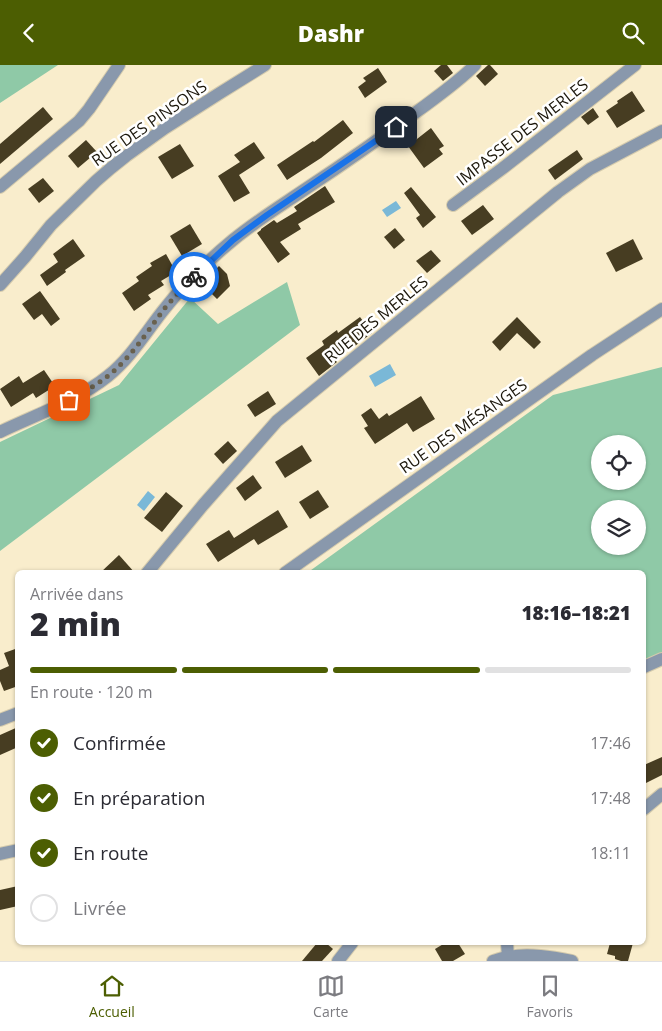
<!DOCTYPE html>
<html lang="fr">
<head>
<meta charset="utf-8">
<style>
  :root { --surface:#fff; --page:#f7f7f7; --text:#2b2b33; --muted:#7c7c81; --line:#e1e1e2; --accent:#4c5e02 }
  body { margin:0; font-family:"Open Sans",sans-serif; background:var(--page); color:var(--text); height:100vh; display:flex; flex-direction:column; font-size:19px; white-space:nowrap }
  * { box-sizing:border-box; margin:0 }
  p { font-size:16px; color:var(--muted) }
  .icon { flex:none; width:28px; height:28px; fill:none; stroke:currentColor; stroke-width:2; stroke-linecap:round; stroke-linejoin:round }
  .map { position:relative; flex:1; overflow:hidden }
  .drawer { position:absolute; left:15px; top:505px; width:631px; height:375px; display:flex; flex-direction:column; background:var(--surface); border-radius:8px; box-shadow:0 1px 4px #0004 }
  .drawer>* { flex:none }
  .buttons { position:absolute; left:591px; top:370px; display:grid; gap:10px }
  .buttons a { display:grid; place-items:center; width:55px; height:55px; border-radius:50%; background:var(--surface); box-shadow:0 1px 4px #0004; font-size:25px }
  .pin { position:absolute; display:grid; place-items:center; width:42px; height:42px; color:#fff; margin:-21px; border-radius:10px; box-shadow:0 2px 8px #0006 }
  .courier { position:absolute; display:grid; place-items:center; width:50px; height:50px; margin:-25px; border:4px solid #1a73e8; border-radius:50%; background:#fff; color:#222; box-shadow:0 1px 6px #0007 }
  .overview em { font-style:normal; font-weight:800 }
  .overview div { display:flex; flex-direction:column-reverse }
  .overview { display:flex; align-items:center; justify-content:space-between; height:85px; padding:0 15px }
  h1 { font-size:32px; font-weight:800; line-height:38px }
  .bar { display:grid; grid-template-columns:repeat(4,1fr); gap:8px 5px; align-content:center; height:60px; padding:0 15px }
  .bar i { height:6px; border-radius:4px; background:var(--line) }
  .bar .active { background:var(--accent) }
  .bar p { grid-column:span 4 }
  ol { padding:0 15px; list-style:none }
  li { display:flex; align-items:center; gap:15px; height:55px }
  li p { margin-inline-start:auto }
  li .icon { padding:5px; border-radius:50%; background:var(--accent); color:#fff; stroke-width:4 }
  li:last-child { color:var(--muted) }
  li i { width:28px; height:28px; border:2px solid var(--line); border-radius:50% }
  header { display:flex; justify-content:space-between; align-items:center; height:65px; padding:0 15px; background:var(--accent); color:#fff; font-size:22px; font-weight:800 }
  .menu { display:flex; justify-content:space-around; align-items:center; height:70px; border-top:1px solid var(--line); background:var(--surface); font-size:14px; color:var(--muted) }
  .menu a { display:grid; justify-items:center; gap:2px }
  .menu .active { color:var(--accent) }
  .map>svg:first-child { display:block }
  .forest { fill:#8fc9a7; fill-rule:evenodd }
  .water { fill:#7ab8d7 }
  .building { fill:#473d22 }
  .lines { fill:none; stroke-linecap:round; stroke-linejoin:round }
  .minor-casing { stroke:#d5cbad; stroke-width:14 }
  .minor { stroke:#8998ac; stroke-width:12 }
  .done { stroke:#69614e; stroke-width:5; stroke-dasharray:0 9 }
  .route { stroke:#1a73e8; stroke-width:6 }
  .labels { text-anchor:middle; dominant-baseline:central; stroke-width:5; stroke-linejoin:round; paint-order:stroke }
  .street-label { font-size:16px; fill:#1b160a; stroke:#fff }
</style>
</head>
<body>
<header><svg class="icon" aria-label="back" viewBox="0 0 24 24"><path d="M15 5l-7 7 7 7"/></svg>Dashr<svg class="icon" aria-label="search" viewBox="0 0 24 24"><circle cx="10" cy="10" r="6"/><path d="M15 15l6 6"/></svg></header>
<div class="map">
<svg width="662" height="896" viewBox="0 0 662 896">
  <rect width="100%" height="100%" fill="#f9edcc"/>
  <!-- forest -->
  <g class="forest">
    <path d="M0,0H58L0,38Z"/>
    <path d="M287,217L300,260L0,486V377L119,320L190,233L218,259Z"/>
    <path d="M662,302V590L644,598V508H307L553,330ZM600,379H638V416H600ZM600,444H638V481H600Z"/>
  </g>
  <!-- water -->
  <g class="water">
    <path d="M396,136L401,143L387,152L382,145Z"/>
    <path d="M390,299L396,310L375,322L369,311Z"/>
    <path d="M148,426L155,432L144,446L137,440Z"/>
  </g>
  <!-- building -->
  <g class="building">
    <path d="M441,0H447L453,8L443,16L434,6Z"/>
    <path d="M488,0H490L498,9L485,21L476,11Z"/>
    <path d="M378,3L387,17L365,33L358,22L366,16L363,13Z"/>
    <path d="M632,26L645,46L617,63L606,46L618,38L617,36Z"/>
    <path d="M43,42L53,54L0,99V79Z"/>
    <path d="M593,43L599,52L588,60L581,52Z"/>
    <path d="M343,55L353,68L321,93L287,115L277,100L313,76L314,77Z"/>
    <path d="M431,63L444,81L439,84L443,89L424,103L408,81Z"/>
    <path d="M86,75L97,87L78,103L68,91Z"/>
    <path d="M254,77L265,93L239,110L250,128L234,137L218,111L240,97L234,90Z"/>
    <path d="M180,79L194,101L172,114L158,92Z"/>
    <path d="M577,85L583,94L555,115L548,105Z"/>
    <path d="M43,113L54,126L39,138L28,124Z"/>
    <path d="M325,121L335,137L298,159L301,164L280,177L290,189L278,198L257,168L261,165V164L274,155L277,158L297,146L294,142Z"/>
    <path d="M411,122L436,152L423,163L416,153L420,150L404,128Z"/>
    <path d="M483,140L494,154L472,170L461,156Z"/>
    <path d="M190,159L202,179L182,191L170,171Z"/>
    <path d="M395,163L405,175L394,184L384,172Z"/>
    <path d="M73,174L85,191L65,205L66,207L47,221L40,210L58,197L53,189Z"/>
    <path d="M633,174L643,194L616,207L606,188Z"/>
    <path d="M431,185L441,196L427,208L416,196Z"/>
    <path d="M166,189L176,207L161,216L164,220L148,230L151,234L134,246L122,228L139,216L136,212L152,201L150,198Z"/>
    <path d="M219,201L227,209L230,221L217,234L203,220L207,216L206,214Z"/>
    <path d="M40,226L60,254L51,261L42,249L34,255L22,239Z"/>
    <path d="M360,252L372,268L355,281L354,279L335,293L337,297L319,311L306,293L324,280L322,276L337,265L338,268Z"/>
    <path d="M517,252L541,277L534,284L517,268L500,286L492,277Z"/>
    <path d="M44,305L55,321L36,333L33,328L11,342L0,324L19,311L23,318Z"/>
    <path d="M268,326L276,339L255,352L247,340Z"/>
    <path d="M421,331L435,354L413,367L407,358L375,379L364,363L368,361L361,350L371,343L379,354L387,348L389,351Z"/>
    <path d="M228,376L237,386L223,399L214,389Z"/>
    <path d="M302,380L312,396L285,413L275,397Z"/>
    <path d="M253,410L262,423L245,436L236,423Z"/>
    <path d="M318,425L329,442L310,454L299,437Z"/>
    <path d="M166,427L183,441L162,467L144,453Z"/>
    <path d="M278,445L288,462L258,480L254,474L218,497L206,479L229,465L234,473Z"/>
    <path d="M119,490L135,508H100Z"/>
    <path d="M18,583V621L4,626L0,616V605L9,601L4,588Z"/>
    <path d="M18,662V682L0,690V670Z"/>
    <path d="M662,692V710L644,719V700Z"/>
    <path d="M18,821V841L0,845V825Z"/>
    <path d="M317,878H326L333,884L322,896H302Z"/>
    <path d="M445,878H458L465,889L453,896H442L435,884Z"/>
    <path d="M610,878H633L628,896H621L615,894V891L607,889Z"/>
  </g>
  <g class="lines">
    <defs>
      <g id="minor">
        <path d="M0,122L79,56L89,44L119,0"/>
        <path d="M453,140L503,103L635,0"/>
        <path d="M0,220L25,192L51,160L96,116L111,103L126,91L165,63L220,28L265,0"/>
        <path d="M0,367C35,350 77,336 108,311C132,292 147,265 166,242C184,219 210,194 233,175C256,156 282,140 307,123C345,98 382,72 419,45C438,31 458,17 475,0"/>
        <path d="M147,508L203,440L277,356L558,127L590,104L662,66"/>
        <path d="M285,508L592,290L662,244"/>
        <path d="M644,602L662,594"/>
        <path d="M0,655L18,648"/>
        <path d="M644,744L662,729"/>
        <path d="M0,789L18,785"/>
        <path d="M507,878L508,892"/>
        <path d="M338,896L352,878"/>
        <path d="M493,896C498,895 503,892 508,892C529,888 552,892 572,896"/>
      </g>
    </defs>
    <!-- minor casing -->
    <use href="#minor" class="minor-casing"/>
    <!-- minor -->
    <use href="#minor" class="minor"/>
  </g>
  <g class="lines">
    <!-- done -->
    <path class="done" d="M69,335C88,325 107,314 122,298C139,281 151,261 165,243C174,232 184,222 194,212"/>
    <!-- route -->
    <path class="route" d="M194,212L233,175L267,150L396,62"/>
  </g>
  <g class="labels">
    <!-- street labels -->
    <g class="street-label">
      <text transform="translate(149 58) rotate(-35)">RUE DES PINSONS</text>
      <text transform="translate(522 67) rotate(-38)">IMPASSE DES MERLES</text>
      <text transform="translate(376 254) rotate(-39)">RUE DES MERLES</text>
      <text transform="translate(463 361) rotate(-35)">RUE DES MÉSANGES</text>
    </g>
  </g>
</svg>
<div class="buttons">
<a><svg class="icon" aria-label="locate" viewBox="0 0 24 24"><circle cx="12" cy="12" r="6"/><path d="M12 2v4M12 18v4M2 12h4M18 12h4"/></svg></a>
<a><svg class="icon" aria-label="layers" viewBox="0 0 24 24"><path d="M12 4l9 5-9 5-9-5zM3 14l9 5 9-5"/></svg></a>
</div>
<div class="pin" style="left:69px;top:335px;background:#ea580c"><svg class="icon" aria-label="bag" viewBox="0 0 24 24"><path d="M5 8h14l-1 12H6zM9 8a3 3 0 0 1 6 0"/></svg></div>
<div class="pin" style="left:396px;top:62px;background:#1f2937"><svg class="icon" aria-label="home" viewBox="0 0 24 24"><path d="M3 11l9-7 9 7M6 9v11h12V9"/></svg></div>
<div class="courier" style="left:194px;top:212px"><svg class="icon" aria-label="bike" viewBox="0 0 24 24"><circle cx="6" cy="16" r="4"/><circle cx="18" cy="16" r="4"/><path d="M6 16l4-8h5l3 8M10 8l3 8H6M13 5h3"/></svg></div>
<section class="drawer">
<div class="overview"><div><h1>2 min</h1><p>Arrivée dans</p></div><em>18:16–18:21</em></div>
<div class="bar"><i class="active"></i><i class="active"></i><i class="active"></i><i></i><p>En route · 120 m</p></div>
<ol>
<li><svg class="icon" aria-label="check" viewBox="0 0 24 24"><path d="M5 12l5 5 9-10"/></svg>Confirmée<p>17:46</p></li>
<li><svg class="icon" aria-label="check" viewBox="0 0 24 24"><path d="M5 12l5 5 9-10"/></svg>En préparation<p>17:48</p></li>
<li><svg class="icon" aria-label="check" viewBox="0 0 24 24"><path d="M5 12l5 5 9-10"/></svg>En route<p>18:11</p></li>
<li><i></i>Livrée</li>
</ol>
</section>
</div>
<nav class="menu">
<a class="active"><svg class="icon" aria-label="home" viewBox="0 0 24 24"><path d="M3 11l9-7 9 7M6 9v11h12V9"/></svg>Accueil</a>
<a><svg class="icon" aria-label="map" viewBox="0 0 24 24"><path d="M3 6l6-2 6 2 6-2v14l-6 2-6-2-6 2zM9 4v14M15 6v14"/></svg>Carte</a>
<a><svg class="icon" aria-label="saved" viewBox="0 0 24 24"><path d="M7 4h10v16l-5-4-5 4z"/></svg>Favoris</a>
</nav>
</body>
</html>
